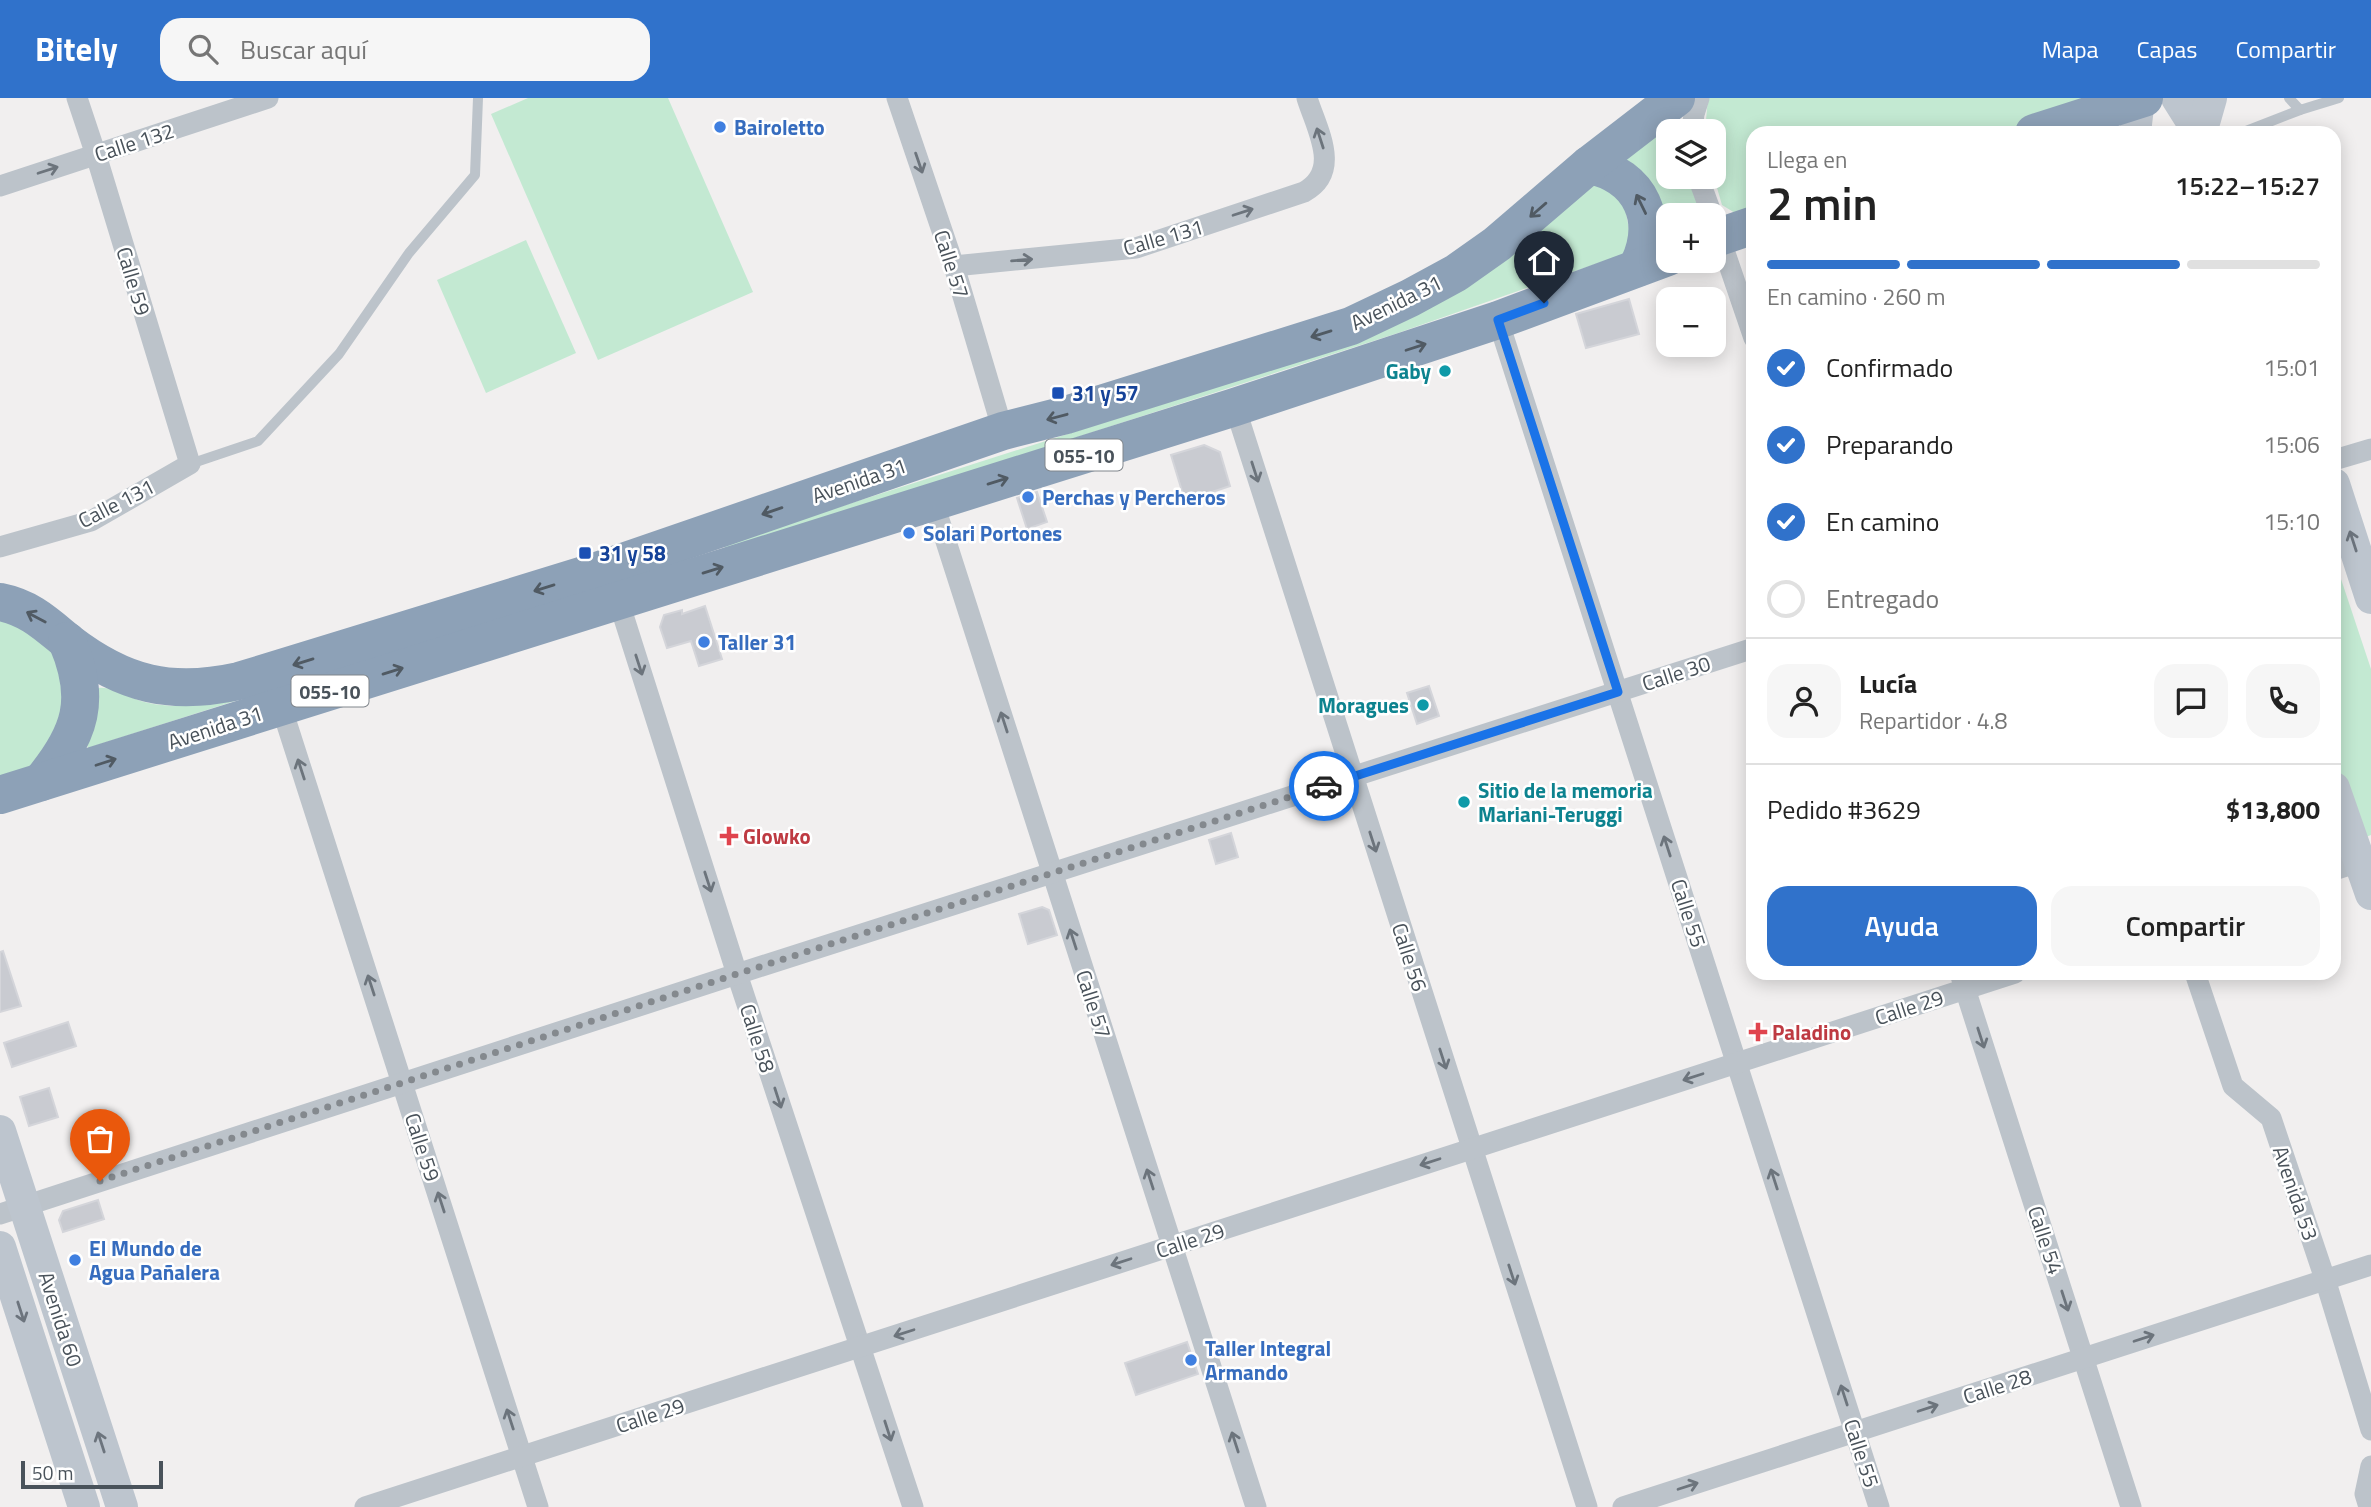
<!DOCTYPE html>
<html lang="es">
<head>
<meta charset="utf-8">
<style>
  :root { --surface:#fff; --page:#f6f6f6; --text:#222; --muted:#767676; --line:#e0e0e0; --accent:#3072cb }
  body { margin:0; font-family:"Titillium Web",sans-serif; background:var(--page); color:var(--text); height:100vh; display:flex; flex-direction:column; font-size:26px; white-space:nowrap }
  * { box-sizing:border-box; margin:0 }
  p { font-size:23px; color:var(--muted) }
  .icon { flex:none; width:38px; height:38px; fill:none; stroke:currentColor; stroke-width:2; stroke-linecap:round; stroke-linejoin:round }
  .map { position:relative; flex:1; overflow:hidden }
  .side { position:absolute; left:1746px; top:28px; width:595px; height:854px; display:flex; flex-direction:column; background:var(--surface); border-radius:21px; box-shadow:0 4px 18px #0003 }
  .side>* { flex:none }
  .controls { position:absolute; left:1656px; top:21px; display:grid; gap:14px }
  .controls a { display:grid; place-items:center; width:70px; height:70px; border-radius:14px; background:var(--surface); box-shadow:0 4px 18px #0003; font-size:35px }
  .scale { position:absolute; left:21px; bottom:18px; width:142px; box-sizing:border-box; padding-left:7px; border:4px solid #49525a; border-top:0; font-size:19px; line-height:24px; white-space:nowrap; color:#49525a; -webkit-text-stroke:5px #fff; paint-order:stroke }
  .pin { position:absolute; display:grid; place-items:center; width:60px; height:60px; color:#fff; margin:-72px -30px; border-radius:50% 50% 50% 0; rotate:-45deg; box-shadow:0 0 7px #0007 }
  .pin .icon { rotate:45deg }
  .courier { position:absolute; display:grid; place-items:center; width:70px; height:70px; margin:-35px; border:5px solid #1a73e8; border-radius:50%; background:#fff; color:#222; box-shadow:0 2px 9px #0007 }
  .overview em { font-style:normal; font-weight:600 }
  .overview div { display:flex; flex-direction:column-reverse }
  .overview { display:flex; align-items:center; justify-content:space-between; height:119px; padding:0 21px }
  h1 { font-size:46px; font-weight:600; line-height:52px }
  .bar { display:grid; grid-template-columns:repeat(4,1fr); gap:10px 7px; align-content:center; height:84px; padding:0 21px }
  .bar i { height:9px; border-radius:5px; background:var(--line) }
  .bar .current { background:var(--accent) }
  .bar p { grid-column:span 4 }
  .line { display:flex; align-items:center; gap:18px; padding:0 21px; border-top:2px solid var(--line) }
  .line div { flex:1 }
  .round { display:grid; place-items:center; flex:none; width:74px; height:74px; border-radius:21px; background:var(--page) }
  ol { padding:0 21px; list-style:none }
  li { display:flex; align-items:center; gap:21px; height:77px }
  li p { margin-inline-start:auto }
  li .icon { padding:7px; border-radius:50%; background:var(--accent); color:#fff; stroke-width:4 }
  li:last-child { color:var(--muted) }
  li i { width:38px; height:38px; border:4px solid var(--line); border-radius:50% }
  .action { display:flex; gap:14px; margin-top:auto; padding:14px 21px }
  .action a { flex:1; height:80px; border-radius:21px; background:var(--accent); color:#fff; font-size:28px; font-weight:600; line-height:80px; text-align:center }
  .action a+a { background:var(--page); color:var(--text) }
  header { display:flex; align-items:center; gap:42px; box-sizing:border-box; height:98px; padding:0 35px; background:var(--accent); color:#fff }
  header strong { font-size:33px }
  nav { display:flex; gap:38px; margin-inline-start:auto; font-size:24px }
  .search { width:490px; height:63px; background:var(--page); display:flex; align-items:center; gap:18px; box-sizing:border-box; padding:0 24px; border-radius:21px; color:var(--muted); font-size:26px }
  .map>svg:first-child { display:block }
  .green { fill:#c3e9d2 }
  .building { fill:#c9cbd1; stroke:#d4d5da; stroke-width:2 }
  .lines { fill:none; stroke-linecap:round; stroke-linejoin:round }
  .lane { stroke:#bcc3ca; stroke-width:10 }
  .street { stroke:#bcc3ca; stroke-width:21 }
  .secondary { stroke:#bdc5ce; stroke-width:32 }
  .highway { stroke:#8da1b7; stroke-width:38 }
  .oneway { stroke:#6c747c }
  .oneway2 { stroke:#505a63 }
  .oneway3 { stroke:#6c747d }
  .done { stroke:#84898e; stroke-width:7; stroke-dasharray:0 12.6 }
  .route { stroke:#1a73e8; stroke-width:9 }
  .shop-dot { fill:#3f7fe0; stroke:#fff; stroke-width:2.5 }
  .culture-dot { fill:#0f9aa8; stroke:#fff; stroke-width:2.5 }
  .transit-dot { fill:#1a4fb4; stroke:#fff; stroke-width:2.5 }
  .health-dot { fill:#e0444e; stroke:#fff; stroke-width:2.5 }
  .labels { text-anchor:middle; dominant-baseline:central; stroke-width:5; stroke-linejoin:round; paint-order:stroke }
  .shield { fill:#fff; stroke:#80868c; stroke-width:2 }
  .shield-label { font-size:19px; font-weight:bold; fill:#49525a }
  .shop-label { font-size:21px; font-weight:bold; fill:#366cbe; stroke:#fff; text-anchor:start }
  .street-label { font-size:21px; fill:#49525a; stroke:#fff }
  .culture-label { font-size:21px; font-weight:bold; fill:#0d838f; stroke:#fff; text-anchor:end }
  .transit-label { font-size:21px; font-weight:bold; fill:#164399; stroke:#fff; text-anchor:start }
  .health-label { font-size:21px; font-weight:bold; fill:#be3a42; stroke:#fff; text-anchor:start }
</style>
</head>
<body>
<header>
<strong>Bitely</strong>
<div class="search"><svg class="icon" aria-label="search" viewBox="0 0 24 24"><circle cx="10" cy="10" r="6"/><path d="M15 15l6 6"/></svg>Buscar aquí</div>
<nav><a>Mapa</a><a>Capas</a><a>Compartir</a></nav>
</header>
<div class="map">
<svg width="2371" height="1409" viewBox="0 0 2371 1409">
  <rect width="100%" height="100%" fill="#f1efef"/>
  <!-- green -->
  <g class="green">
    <path d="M528,0H668L753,194L598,262L491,16Z"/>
    <path d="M1708,0H2108L2006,35H1754L1753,121L1748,123L1722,107L1713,76V33H1705Z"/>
    <path d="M1677,19L1680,33H1668V79H1691L1700,117H1668V145L1622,58Z"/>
    <path d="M1598,79L1622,93L1633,153L1398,235L726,453L723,446L1334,251Z"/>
    <path d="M526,142L576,255L486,295L437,182Z"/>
    <path d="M2334,460L2371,571V737L2361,741L2335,662Z"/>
    <path d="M611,483L88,650L86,643L98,590C113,588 126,598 141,603C164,610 191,608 215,606Z"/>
    <path d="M0,523L22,529L51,552L63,571L67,616L36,667L0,682Z"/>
  </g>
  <!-- building -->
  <g class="building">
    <path d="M1629,201L1639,236L1586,250L1576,216Z"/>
    <path d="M1204,347L1220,354L1230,388L1185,403L1171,357Z"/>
    <path d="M1037,394L1047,424L1027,431L1017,400Z"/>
    <path d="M705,508L722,561L699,568L691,543L667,550L660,529L664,517L682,512V516Z"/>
    <path d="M1429,588L1439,618L1417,626L1407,595Z"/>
    <path d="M1231,735L1238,759L1216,766L1209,742Z"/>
    <path d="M1042,809L1049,812L1057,837L1028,846L1019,816Z"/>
    <path d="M3,853L21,908L0,914V854Z"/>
    <path d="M68,924L76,948L12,969L4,945Z"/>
    <path d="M49,990L58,1019L29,1028L20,999Z"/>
    <path d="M98,1102L104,1121L63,1134L59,1122L63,1113Z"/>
    <path d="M1187,1244L1198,1276L1136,1297L1125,1265Z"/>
  </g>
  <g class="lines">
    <!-- lane -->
    <g class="lane">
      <path d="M2289,0L2300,12L2339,0"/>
      <path d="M2241,35L2300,12"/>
      <path d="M190,366L258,343L339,256L409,155L475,77L478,0"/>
    </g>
    <!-- street -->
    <g class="street">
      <path d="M897,0L954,168L1003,333"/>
      <path d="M1692,33L1694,16L1699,0"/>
      <path d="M1698,79L1712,117"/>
      <path d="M0,88L268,0"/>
      <path d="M1713,120L1754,240"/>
      <path d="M954,168L1136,150L1304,94C1342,73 1317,32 1307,0"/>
      <path d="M1498,222L1879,1409"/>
      <path d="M1235,309L1587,1409"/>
      <path d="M2334,362L2371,351"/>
      <path d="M933,403L1256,1409"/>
      <path d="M0,449L91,423L190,366L96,57L77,0"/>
      <path d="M616,495L737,876L913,1409"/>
      <path d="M281,608L538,1409"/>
      <path d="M2334,772L2371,760"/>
      <path d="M1960,875L2131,1409"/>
      <path d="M2195,875L2233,988L2271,1020L2325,1181L2371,1332"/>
      <path d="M0,1116L737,876L1754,550"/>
      <path d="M365,1409L2015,875"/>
      <path d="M1623,1409L2371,1167"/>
      <path d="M2369,1409L2365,1396L2371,1368"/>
    </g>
    <!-- secondary -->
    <g class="secondary">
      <path d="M2177,0L2199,35"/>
      <path d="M2135,35L2139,0"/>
      <path d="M2201,35L2211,0"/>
      <path d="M2334,386L2371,500"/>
      <path d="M2334,690L2371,796"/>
      <path d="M0,1033L122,1409"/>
      <path d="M0,1149L84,1409"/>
    </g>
    <!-- highway -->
    <g class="highway">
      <path d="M2034,35L2144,0"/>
      <path d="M1589,67C1642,78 1661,123 1637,170"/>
      <path d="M1713,141L1754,127"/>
      <path d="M0,504C30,510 46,526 68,544C124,587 171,598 239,583L594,474L1003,333L1066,317L1351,228L1410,200L1456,175L1497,146L1589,67L1676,0"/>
      <path d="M41,684C81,636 92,601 67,543"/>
      <path d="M0,697L1235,309L1498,222L1668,159"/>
    </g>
  </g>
  <!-- one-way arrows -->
  <defs><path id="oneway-shaft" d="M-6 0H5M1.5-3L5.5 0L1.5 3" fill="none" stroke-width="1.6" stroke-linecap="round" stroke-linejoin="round" transform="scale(1.75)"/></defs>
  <g class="oneway">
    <use href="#oneway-shaft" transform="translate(1320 40) rotate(-108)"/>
    <use href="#oneway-shaft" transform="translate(919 65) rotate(71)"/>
    <use href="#oneway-shaft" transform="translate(48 72) rotate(-18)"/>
    <use href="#oneway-shaft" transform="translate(1243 114) rotate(-18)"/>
    <use href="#oneway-shaft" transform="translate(1022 162) rotate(-5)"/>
    <use href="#oneway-shaft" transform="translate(1255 374) rotate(72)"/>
    <use href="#oneway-shaft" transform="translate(639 567) rotate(72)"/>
    <use href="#oneway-shaft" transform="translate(1004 624) rotate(-108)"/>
    <use href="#oneway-shaft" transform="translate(301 671) rotate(-108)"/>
    <use href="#oneway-shaft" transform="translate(1373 744) rotate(72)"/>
    <use href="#oneway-shaft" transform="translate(1667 748) rotate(-108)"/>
    <use href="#oneway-shaft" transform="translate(708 784) rotate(72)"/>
    <use href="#oneway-shaft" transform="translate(1073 841) rotate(-108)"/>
    <use href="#oneway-shaft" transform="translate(371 887) rotate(-108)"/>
    <use href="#oneway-shaft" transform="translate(1981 940) rotate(72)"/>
    <use href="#oneway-shaft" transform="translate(1443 961) rotate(72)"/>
    <use href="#oneway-shaft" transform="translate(1693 979) rotate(162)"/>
    <use href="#oneway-shaft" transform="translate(778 1000) rotate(72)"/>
    <use href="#oneway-shaft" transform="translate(1430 1064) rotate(162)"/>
    <use href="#oneway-shaft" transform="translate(1150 1081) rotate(-108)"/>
    <use href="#oneway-shaft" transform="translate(1774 1081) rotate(-108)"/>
    <use href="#oneway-shaft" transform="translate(441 1104) rotate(-108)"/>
    <use href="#oneway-shaft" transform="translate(1121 1164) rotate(162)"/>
    <use href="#oneway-shaft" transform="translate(1512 1177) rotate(72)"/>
    <use href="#oneway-shaft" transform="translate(2065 1203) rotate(72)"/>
    <use href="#oneway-shaft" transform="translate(904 1235) rotate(162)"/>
    <use href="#oneway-shaft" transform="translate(2144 1240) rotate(-18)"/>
    <use href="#oneway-shaft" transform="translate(1844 1297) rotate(-108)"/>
    <use href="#oneway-shaft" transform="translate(1928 1310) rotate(-18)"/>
    <use href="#oneway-shaft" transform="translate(510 1321) rotate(-108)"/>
    <use href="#oneway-shaft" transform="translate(888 1333) rotate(72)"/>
    <use href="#oneway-shaft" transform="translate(1235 1344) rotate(-108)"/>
    <use href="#oneway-shaft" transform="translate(1688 1388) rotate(-18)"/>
  </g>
  <g class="oneway2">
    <use href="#oneway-shaft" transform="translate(1641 106) rotate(-116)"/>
    <use href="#oneway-shaft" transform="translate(1538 112) rotate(139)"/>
    <use href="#oneway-shaft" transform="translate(1321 236) rotate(163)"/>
    <use href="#oneway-shaft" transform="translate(1416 249) rotate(-18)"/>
    <use href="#oneway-shaft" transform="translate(1057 319) rotate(165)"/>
    <use href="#oneway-shaft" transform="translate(998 383) rotate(-17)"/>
    <use href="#oneway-shaft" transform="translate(772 413) rotate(161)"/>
    <use href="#oneway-shaft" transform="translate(713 472) rotate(-17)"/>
    <use href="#oneway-shaft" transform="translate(544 490) rotate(163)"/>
    <use href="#oneway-shaft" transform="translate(36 519) rotate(-152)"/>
    <use href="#oneway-shaft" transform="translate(303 564) rotate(163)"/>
    <use href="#oneway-shaft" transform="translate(393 573) rotate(-17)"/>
    <use href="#oneway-shaft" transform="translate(106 664) rotate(-18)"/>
  </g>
  <g class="oneway3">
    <use href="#oneway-shaft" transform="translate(2353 443) rotate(-108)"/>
    <use href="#oneway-shaft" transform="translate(21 1214) rotate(72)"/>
    <use href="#oneway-shaft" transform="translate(101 1344) rotate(-108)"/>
  </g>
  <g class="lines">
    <!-- done -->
    <path class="done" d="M100,1083L737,876L1324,688"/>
    <!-- route -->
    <path class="route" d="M1324,688L1618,594L1498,222L1544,205"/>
  </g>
  <!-- markers -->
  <g class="shop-dot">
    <circle cx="720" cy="29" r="7"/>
    <circle cx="1028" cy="399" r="7"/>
    <circle cx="909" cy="435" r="7"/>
    <circle cx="704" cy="544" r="7"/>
    <circle cx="75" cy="1162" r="7"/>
    <circle cx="1191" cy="1262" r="7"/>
  </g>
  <g class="culture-dot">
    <circle cx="1445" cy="273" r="7"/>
    <circle cx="1423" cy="607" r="7"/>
    <circle cx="1464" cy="704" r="7"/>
  </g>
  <g class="transit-dot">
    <rect x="1051" y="288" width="14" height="14" rx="3.5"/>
    <rect x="578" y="448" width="14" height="14" rx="3.5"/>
  </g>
  <g class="health-dot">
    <path d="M725.5 727.5h7v7h7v7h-7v7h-7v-7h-7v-7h7z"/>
    <path d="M1754.5 923.5h7v7h7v7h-7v7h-7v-7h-7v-7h7z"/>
  </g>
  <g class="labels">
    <!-- shield labels -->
    <g class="shield">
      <rect x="1045.5" y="341.5" width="77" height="31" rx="5"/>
      <rect x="291.5" y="577.5" width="77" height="31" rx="5"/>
    </g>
    <g class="shield-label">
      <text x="1084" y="357">055-10</text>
      <text x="330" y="593">055-10</text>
    </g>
    <!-- shop labels -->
    <g class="shop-label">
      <text x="734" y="29">Bairoletto</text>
      <text x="1042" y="399">Perchas y Percheros</text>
      <text x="923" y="435">Solari Portones</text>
      <text x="718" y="544">Taller 31</text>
      <text x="89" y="1150">El Mundo de<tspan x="89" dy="24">Agua Pañalera</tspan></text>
      <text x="1205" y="1250">Taller Integral<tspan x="1205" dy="24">Armando</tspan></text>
    </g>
    <!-- street labels -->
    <g class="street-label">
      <text transform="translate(134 44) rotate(-18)">Calle 132</text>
      <text transform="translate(1163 139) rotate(-16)">Calle 131</text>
      <text transform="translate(952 166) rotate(72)">Calle 57</text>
      <text transform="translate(134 183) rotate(73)">Calle 59</text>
      <text transform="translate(1396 204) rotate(-26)">Avenida 31</text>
      <text transform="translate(859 382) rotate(-19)">Avenida 31</text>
      <text transform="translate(116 405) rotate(-27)">Calle 131</text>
      <text transform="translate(1676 575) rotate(-18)">Calle 30</text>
      <text transform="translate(215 629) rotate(-18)">Avenida 31</text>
      <text transform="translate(1689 815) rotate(72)">Calle 55</text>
      <text transform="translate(1410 859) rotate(72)">Calle 56</text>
      <text transform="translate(1094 906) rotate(72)">Calle 57</text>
      <text transform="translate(1909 909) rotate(-18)">Calle 29</text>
      <text transform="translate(758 940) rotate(72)">Calle 58</text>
      <text transform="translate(423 1049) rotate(72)">Calle 59</text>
      <text transform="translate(2296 1095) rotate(71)">Avenida 53</text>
      <text transform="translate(1190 1142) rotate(-18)">Calle 29</text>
      <text transform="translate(2046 1142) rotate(72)">Calle 54</text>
      <text transform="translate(61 1221) rotate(72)">Avenida 60</text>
      <text transform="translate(1997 1288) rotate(-18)">Calle 28</text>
      <text transform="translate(650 1317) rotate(-18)">Calle 29</text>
      <text transform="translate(1862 1355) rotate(72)">Calle 55</text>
    </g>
    <!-- culture labels -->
    <g class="culture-label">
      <text x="1431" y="273">Gaby</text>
      <text x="1409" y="607">Moragues</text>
      <text x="1478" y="692" text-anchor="start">Sitio de la memoria<tspan x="1478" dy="24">Mariani-Teruggi</tspan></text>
    </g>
    <!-- transit labels -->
    <g class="transit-label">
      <text x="1072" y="295">31 y 57</text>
      <text x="599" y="455">31 y 58</text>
    </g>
    <!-- health labels -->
    <g class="health-label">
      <text x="743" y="738">Glowko</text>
      <text x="1772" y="934">Paladino</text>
    </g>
  </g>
</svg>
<div class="controls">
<a><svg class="icon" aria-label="layers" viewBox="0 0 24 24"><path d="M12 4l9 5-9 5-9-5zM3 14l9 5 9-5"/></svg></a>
<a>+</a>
<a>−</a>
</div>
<div class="scale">50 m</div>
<div class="pin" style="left:100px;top:1083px;background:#ea580c"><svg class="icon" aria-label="bag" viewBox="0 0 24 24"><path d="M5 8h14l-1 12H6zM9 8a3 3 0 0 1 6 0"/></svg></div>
<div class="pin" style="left:1544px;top:205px;background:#1f2937"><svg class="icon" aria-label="home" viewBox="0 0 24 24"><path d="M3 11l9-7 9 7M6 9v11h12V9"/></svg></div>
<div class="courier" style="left:1324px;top:688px"><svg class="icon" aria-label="car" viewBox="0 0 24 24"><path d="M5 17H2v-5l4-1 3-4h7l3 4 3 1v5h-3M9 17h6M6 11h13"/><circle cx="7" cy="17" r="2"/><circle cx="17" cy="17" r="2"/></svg></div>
<section class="side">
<div class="overview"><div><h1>2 min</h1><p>Llega en</p></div><em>15:22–15:27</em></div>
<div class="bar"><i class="current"></i><i class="current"></i><i class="current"></i><i></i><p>En camino · 260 m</p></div>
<ol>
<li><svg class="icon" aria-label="check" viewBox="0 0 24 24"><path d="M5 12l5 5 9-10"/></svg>Confirmado<p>15:01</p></li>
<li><svg class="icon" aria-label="check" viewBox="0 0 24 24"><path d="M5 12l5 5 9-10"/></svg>Preparando<p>15:06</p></li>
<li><svg class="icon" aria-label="check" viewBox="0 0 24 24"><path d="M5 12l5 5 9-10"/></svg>En camino<p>15:10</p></li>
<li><i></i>Entregado</li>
</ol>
<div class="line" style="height:126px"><a class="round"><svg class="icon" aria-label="person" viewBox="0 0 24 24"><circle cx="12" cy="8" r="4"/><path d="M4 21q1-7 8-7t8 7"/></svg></a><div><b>Lucía</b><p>Repartidor · 4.8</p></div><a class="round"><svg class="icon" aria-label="chat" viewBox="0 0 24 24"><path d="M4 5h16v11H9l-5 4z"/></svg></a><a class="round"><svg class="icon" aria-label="phone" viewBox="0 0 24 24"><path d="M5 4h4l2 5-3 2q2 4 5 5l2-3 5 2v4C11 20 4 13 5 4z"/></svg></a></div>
<div class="line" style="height:91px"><div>Pedido #3629</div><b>$13,800</b></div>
<div class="action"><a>Ayuda</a><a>Compartir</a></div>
</section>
</div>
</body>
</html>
